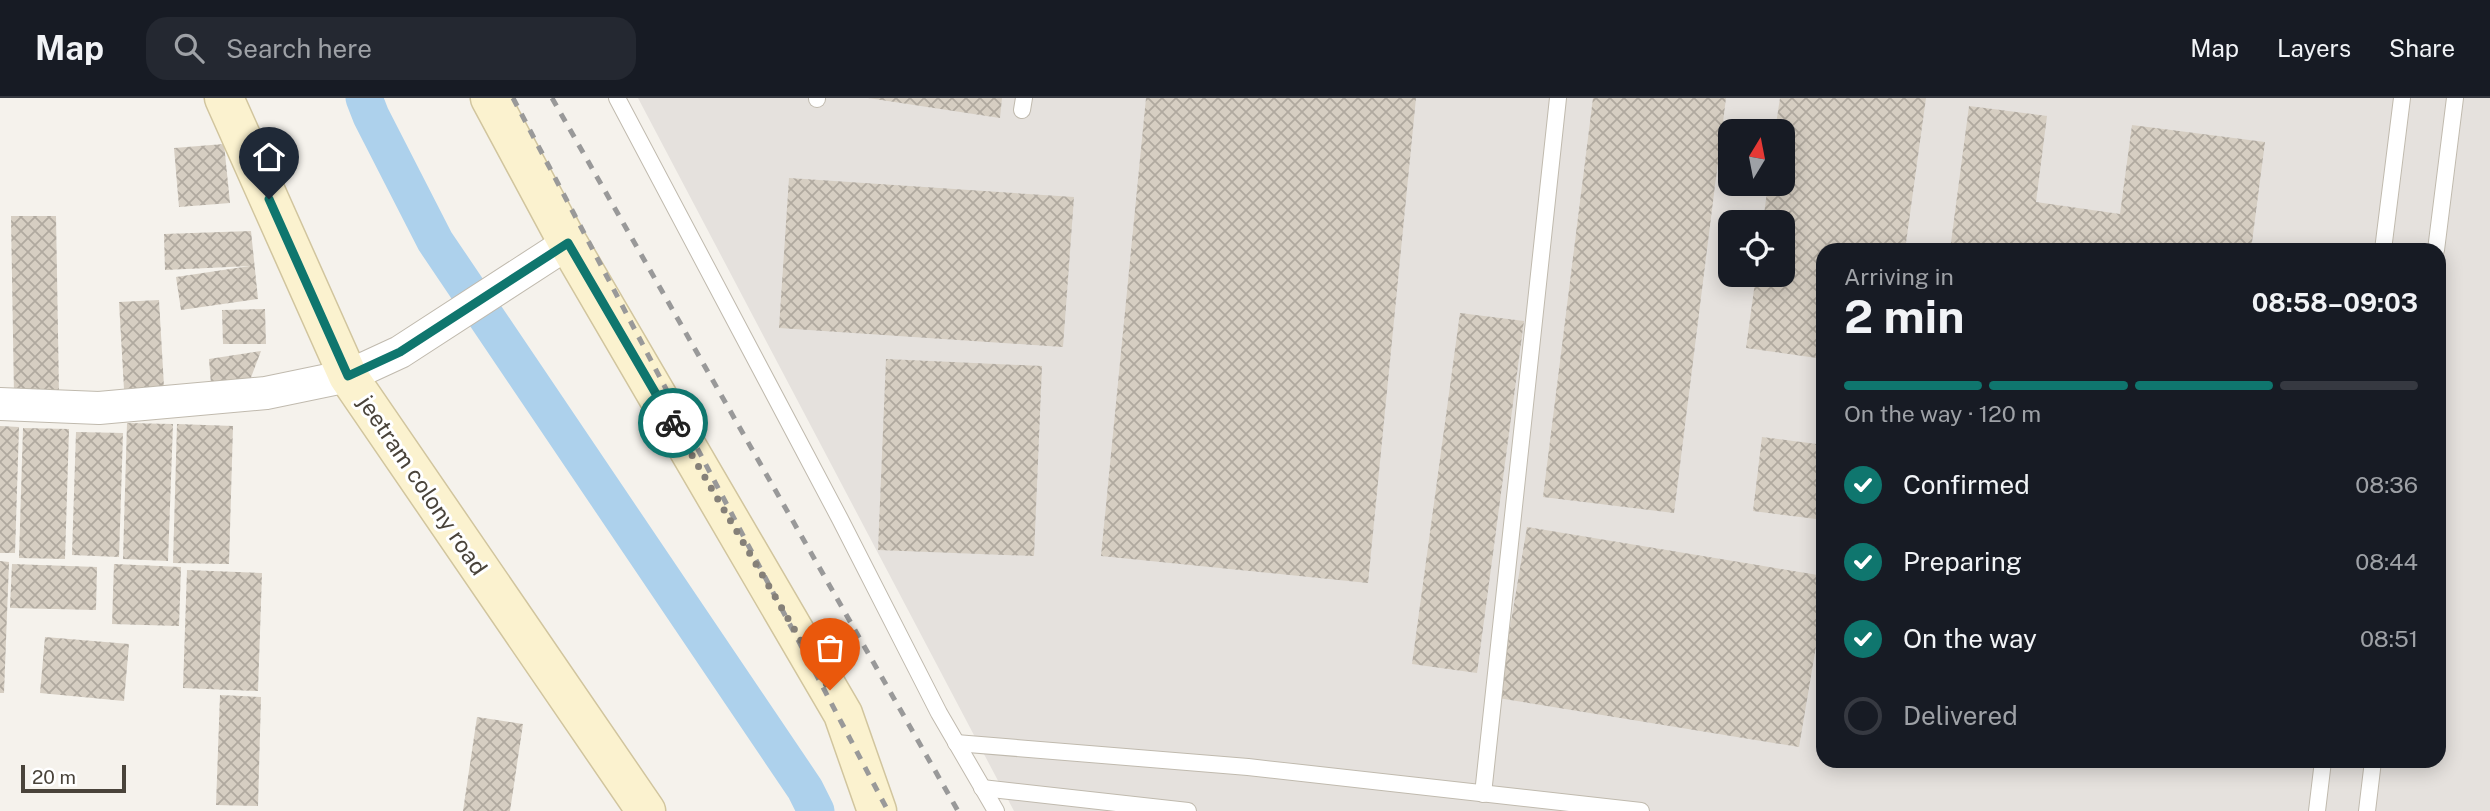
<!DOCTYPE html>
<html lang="en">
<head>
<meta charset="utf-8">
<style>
  :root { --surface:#171b24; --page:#242831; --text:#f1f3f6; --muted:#9ea1a6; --line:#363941; --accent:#0f766e }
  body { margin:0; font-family:"Public Sans",sans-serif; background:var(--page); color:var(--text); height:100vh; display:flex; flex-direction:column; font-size:26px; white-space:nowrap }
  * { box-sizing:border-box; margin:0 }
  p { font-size:23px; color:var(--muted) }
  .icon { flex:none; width:38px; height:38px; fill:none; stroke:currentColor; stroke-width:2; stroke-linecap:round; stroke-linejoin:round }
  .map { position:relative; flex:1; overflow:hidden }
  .details { position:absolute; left:1816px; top:145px; width:630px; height:525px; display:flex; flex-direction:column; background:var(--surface); border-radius:21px; box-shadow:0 4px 18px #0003 }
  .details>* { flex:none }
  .needle { width:46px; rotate:10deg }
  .buttons { position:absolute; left:1718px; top:21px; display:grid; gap:14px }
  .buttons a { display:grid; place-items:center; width:77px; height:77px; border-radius:14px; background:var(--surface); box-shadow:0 4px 18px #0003; font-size:35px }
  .scale { position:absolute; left:21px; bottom:18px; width:105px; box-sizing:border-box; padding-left:7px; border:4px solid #49433a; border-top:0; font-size:19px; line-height:24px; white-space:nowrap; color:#49433a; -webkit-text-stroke:5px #fff; paint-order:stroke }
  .pin { position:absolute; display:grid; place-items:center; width:60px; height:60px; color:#fff; margin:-72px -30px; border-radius:50% 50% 50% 0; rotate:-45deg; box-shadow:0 0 7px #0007 }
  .pin .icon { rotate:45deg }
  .courier { position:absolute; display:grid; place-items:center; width:70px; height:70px; margin:-35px; border:5px solid #0f766e; border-radius:50%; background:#fff; color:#222; box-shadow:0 2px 9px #0007 }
  .summary em { font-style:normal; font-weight:700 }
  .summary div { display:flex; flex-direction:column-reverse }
  .summary { display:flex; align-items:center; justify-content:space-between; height:119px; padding:0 28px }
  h1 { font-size:46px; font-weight:700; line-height:52px }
  .bar { display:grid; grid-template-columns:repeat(4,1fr); gap:10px 7px; align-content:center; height:84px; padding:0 28px }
  .bar i { height:9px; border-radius:5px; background:var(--line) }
  .bar .selected { background:var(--accent) }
  .bar p { grid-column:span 4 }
  ol { padding:0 28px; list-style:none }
  li { display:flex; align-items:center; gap:21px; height:77px }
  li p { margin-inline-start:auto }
  li .icon { padding:7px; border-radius:50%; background:var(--accent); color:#fff; stroke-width:4 }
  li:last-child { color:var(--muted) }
  li i { width:38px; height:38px; border:4px solid var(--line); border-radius:50% }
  header { display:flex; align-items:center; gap:42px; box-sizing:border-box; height:98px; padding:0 35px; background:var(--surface); border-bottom:2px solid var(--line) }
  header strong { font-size:33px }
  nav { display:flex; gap:38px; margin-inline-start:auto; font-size:24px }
  .search { width:490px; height:63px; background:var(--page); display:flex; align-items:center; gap:18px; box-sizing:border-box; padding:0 24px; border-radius:21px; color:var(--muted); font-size:26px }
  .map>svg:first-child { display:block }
  .industrial { fill:#e5e1dd; fill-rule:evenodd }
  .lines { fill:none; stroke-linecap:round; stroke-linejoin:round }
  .canal { stroke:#add1ec; stroke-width:37 }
  .building { fill:url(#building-cross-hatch) }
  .lane-casing { stroke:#c0baae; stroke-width:18 }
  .street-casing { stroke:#c0baae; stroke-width:34 }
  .secondary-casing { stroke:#d1c59e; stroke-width:41 }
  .lane { stroke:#fff; stroke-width:16 }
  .street { stroke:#fff; stroke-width:32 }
  .secondary { stroke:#fbf2cf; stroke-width:38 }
  .rail { stroke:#999; stroke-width:5; stroke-dasharray:9 9; stroke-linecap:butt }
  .done { stroke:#858078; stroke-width:7; stroke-dasharray:0 12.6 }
  .route { stroke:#0f766e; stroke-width:9 }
  .labels { text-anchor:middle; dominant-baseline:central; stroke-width:6; stroke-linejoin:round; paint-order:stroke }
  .street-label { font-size:23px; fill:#49433a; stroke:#fff }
</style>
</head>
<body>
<header>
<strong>Map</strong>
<div class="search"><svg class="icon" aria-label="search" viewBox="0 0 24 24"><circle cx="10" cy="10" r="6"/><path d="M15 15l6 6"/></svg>Search here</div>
<nav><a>Map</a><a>Layers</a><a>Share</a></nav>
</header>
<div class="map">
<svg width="2490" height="713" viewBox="0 0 2490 713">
  <defs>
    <pattern id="building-cross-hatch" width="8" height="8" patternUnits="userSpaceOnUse" patternTransform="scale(1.75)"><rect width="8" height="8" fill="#d6cec2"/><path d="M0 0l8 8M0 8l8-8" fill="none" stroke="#b0a99f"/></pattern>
  </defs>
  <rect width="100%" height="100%" fill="#f5f2ec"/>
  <!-- industrial -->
  <path class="industrial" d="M638,0H2490V713H1014ZM1731,33H1783V86H1731ZM1731,124H1783V177H1731ZM1824,152H2440V663H1824Z"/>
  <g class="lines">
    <!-- canal -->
    <path class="canal" d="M364,0L371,18L435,143L805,691L816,713"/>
  </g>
  <!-- building -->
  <g class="building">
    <path d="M868,0H1002L1000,20Z"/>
    <path d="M1146,0H1416L1368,485L1101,458Z"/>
    <path d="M1593,0H1726L1674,415L1543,399Z"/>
    <path d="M1780,0H1926L1905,152H1824V261L1746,250L1756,177H1783V124H1763L1768,86H1783V33H1775Z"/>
    <path d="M1969,8L2047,18L2036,104L2120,116L2132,27L2265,44L2251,152H1950Z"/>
    <path d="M224,46L230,105L179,109L174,50Z"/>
    <path d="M789,80L1074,99L1063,249L779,230Z"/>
    <path d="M11,118H56L59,296L14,297Z"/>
    <path d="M251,133L258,201L181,212L176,179L250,168L165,172L164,136Z"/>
    <path d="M159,202L164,289L124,291L119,204Z"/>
    <path d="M265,211L266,246H223L222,212Z"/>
    <path d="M1460,215L1524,223L1477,575L1412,566Z"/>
    <path d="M261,253L250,282L211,287L209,261Z"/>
    <path d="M886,261L1042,268L1034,458L878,452Z"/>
    <path d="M127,325L173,326L168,463L123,461Z"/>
    <path d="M177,326L233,328L229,466L173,465Z"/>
    <path d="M0,328L19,329L15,455H0Z"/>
    <path d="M23,330L69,331L65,461L19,460Z"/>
    <path d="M76,334L123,335L119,459L72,457Z"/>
    <path d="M1762,339L1824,347V422L1753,413Z"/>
    <path d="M1527,429L1824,478V501L1799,649L1498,600Z"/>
    <path d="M0,463L9,464L4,595H0Z"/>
    <path d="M12,466L97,469L96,512L10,510Z"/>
    <path d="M114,466L181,469L179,528L112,526Z"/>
    <path d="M187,472L262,475L258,593L183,590Z"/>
    <path d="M45,539L129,546L124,603L40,595Z"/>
    <path d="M220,597L261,599L258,708L216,707Z"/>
    <path d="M477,619L523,626L510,713H463Z"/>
  </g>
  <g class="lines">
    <defs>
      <g id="lane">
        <path d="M617,0L840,421L939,615L996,713"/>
        <path d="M817,1V0"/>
        <path d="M1022,12L1024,0"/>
        <path d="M2383,152L2402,0"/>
        <path d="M2436,152L2455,0"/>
        <path d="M956,645L1248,669L1641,713"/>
        <path d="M982,690L1188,713"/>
        <path d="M1483,696L1558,0"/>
        <path d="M2317,713L2323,663"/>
        <path d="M2367,713L2373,663"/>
      </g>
      <path id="street" d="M0,306L99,310L266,295L348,278L400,254L568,145"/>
      <g id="secondary">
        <path d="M224,0L348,278L646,713"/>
        <path d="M490,0L568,145L843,616L877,713"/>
      </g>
    </defs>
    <!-- lane casing -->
    <use href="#lane" class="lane-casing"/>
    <!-- street casing -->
    <use href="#street" class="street-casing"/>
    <!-- secondary casing -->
    <use href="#secondary" class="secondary-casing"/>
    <!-- lane -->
    <use href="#lane" class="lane"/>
    <!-- street -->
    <use href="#street" class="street"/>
    <!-- secondary -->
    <use href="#secondary" class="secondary"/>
    <!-- rail -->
    <g class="rail">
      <path d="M513,0L888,713"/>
      <path d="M552,0L958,713"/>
    </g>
  </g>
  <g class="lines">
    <!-- done -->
    <path class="done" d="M673,325L830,592"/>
    <!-- route -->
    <path class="route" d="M269,101L348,278L400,254L568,145L673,325"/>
  </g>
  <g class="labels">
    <!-- street labels -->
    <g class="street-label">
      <text transform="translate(423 387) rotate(56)">jeetram colony road</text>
    </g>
  </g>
</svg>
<div class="buttons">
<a><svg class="needle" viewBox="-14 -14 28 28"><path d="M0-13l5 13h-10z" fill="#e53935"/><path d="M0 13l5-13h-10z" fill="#9ea1a6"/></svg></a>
<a><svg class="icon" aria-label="locate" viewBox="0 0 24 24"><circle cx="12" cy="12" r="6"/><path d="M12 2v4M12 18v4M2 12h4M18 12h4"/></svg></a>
</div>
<div class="scale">20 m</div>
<div class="pin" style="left:830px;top:592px;background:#ea580c"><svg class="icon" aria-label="bag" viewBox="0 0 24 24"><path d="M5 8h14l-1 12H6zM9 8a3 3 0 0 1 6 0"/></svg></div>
<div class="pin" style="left:269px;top:101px;background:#1f2937"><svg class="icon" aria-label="home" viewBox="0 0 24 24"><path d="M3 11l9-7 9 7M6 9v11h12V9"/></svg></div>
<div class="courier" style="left:673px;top:325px"><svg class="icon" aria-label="bike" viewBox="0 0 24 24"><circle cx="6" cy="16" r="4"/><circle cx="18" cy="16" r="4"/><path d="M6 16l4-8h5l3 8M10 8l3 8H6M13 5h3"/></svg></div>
<section class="details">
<div class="summary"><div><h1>2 min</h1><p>Arriving in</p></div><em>08:58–09:03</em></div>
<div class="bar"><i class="selected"></i><i class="selected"></i><i class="selected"></i><i></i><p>On the way · 120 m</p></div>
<ol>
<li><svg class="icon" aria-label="check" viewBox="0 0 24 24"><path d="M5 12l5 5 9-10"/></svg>Confirmed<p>08:36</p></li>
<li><svg class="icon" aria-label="check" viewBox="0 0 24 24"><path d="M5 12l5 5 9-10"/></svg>Preparing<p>08:44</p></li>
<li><svg class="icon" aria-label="check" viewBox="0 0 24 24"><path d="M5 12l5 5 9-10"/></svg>On the way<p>08:51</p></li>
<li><i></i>Delivered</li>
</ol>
</section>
</div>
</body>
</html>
